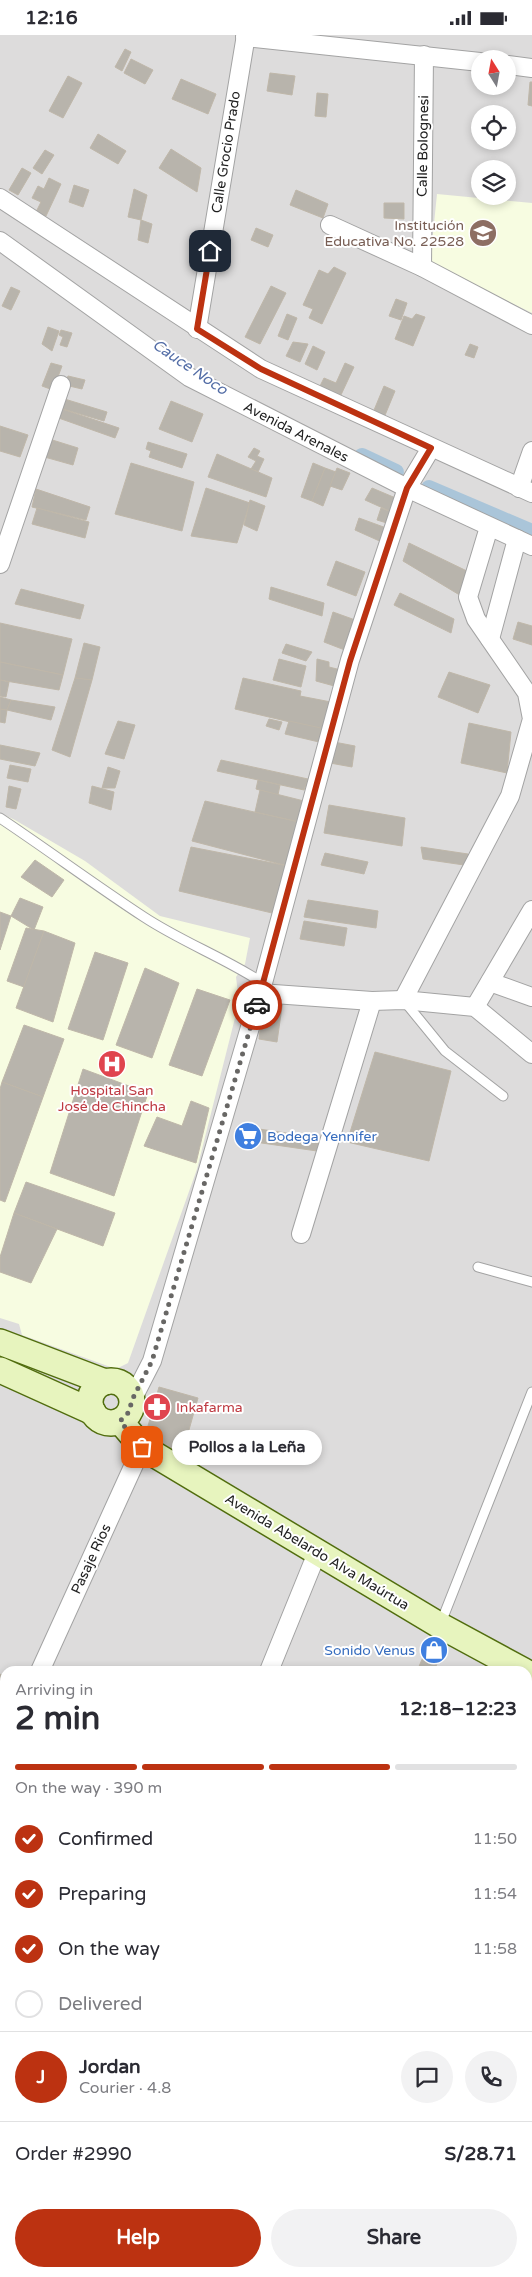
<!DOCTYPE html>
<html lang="en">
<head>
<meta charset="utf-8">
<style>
  :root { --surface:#fff; --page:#f2f2f3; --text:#2b2b33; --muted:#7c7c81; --line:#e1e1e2; --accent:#bc3211 }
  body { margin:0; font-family:"Varela Round",sans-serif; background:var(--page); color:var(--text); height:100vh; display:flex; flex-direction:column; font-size:19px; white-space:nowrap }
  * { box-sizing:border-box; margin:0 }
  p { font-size:16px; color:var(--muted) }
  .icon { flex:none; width:28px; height:28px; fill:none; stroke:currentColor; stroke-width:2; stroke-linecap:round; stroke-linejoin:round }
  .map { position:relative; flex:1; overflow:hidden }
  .side { position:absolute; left:0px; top:1631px; width:532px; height:611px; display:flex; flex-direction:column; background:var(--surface); border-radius:15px 15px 0 0; box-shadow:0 2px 8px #0003 }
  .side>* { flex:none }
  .needle { width:32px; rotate:349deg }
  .fabs { position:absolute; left:471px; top:15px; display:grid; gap:10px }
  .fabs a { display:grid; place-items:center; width:45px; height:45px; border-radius:50%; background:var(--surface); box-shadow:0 2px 8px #0003; font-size:25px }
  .pin { position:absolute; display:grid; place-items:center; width:42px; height:42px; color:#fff; margin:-21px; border-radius:10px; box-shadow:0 2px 8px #0006 }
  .courier { position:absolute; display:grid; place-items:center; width:50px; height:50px; margin:-25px; border:4px solid #bc3211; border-radius:50%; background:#fff; color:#222; box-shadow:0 1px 6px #0007 }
  .bubble { position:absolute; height:35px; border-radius:18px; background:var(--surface); box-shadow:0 2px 8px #0003; font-size:16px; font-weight:700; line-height:35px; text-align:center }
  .headline em { font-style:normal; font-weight:700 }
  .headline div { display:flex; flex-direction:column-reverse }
  .headline { display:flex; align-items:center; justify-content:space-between; height:85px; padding:0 15px }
  h1 { font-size:32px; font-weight:700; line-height:38px }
  .bar { display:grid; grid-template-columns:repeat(4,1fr); gap:8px 5px; align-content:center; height:60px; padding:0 15px }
  .bar i { height:6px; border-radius:4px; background:var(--line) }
  .bar .selected { background:var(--accent) }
  .bar p { grid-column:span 4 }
  .line { display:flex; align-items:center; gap:12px; padding:0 15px; border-top:1px solid var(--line) }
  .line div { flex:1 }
  .round { display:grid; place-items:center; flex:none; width:52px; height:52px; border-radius:26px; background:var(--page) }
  ol { padding:0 15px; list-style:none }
  li { display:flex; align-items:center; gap:15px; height:55px }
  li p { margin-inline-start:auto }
  li .icon { padding:5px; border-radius:50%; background:var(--accent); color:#fff; stroke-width:4 }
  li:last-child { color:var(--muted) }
  li i { width:28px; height:28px; border:2px solid var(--line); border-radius:50% }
  .primary-button { display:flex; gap:10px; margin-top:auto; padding:10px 15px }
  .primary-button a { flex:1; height:58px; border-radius:30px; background:var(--accent); color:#fff; font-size:20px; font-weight:700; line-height:58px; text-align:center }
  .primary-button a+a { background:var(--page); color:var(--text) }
  .status { display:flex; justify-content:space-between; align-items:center; height:35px; padding:0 25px; background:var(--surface); direction:ltr }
  .status svg { height:14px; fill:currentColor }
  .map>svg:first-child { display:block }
  .residential { fill:#dddcdc; fill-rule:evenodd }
  .education { fill:#f7fce1 }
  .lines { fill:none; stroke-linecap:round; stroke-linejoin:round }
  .canal { stroke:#aac5d9; stroke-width:16 }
  .building { fill:#b8b4ac; stroke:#bfb7a9 }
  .lane-casing { stroke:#a3a3a3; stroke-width:11 }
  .street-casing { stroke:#a3a3a3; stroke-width:20 }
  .secondary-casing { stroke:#516d0e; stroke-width:28 }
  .lane { stroke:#fff; stroke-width:9 }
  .street { stroke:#fff; stroke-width:18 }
  .secondary { stroke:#e7f4be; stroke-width:25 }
  .done { stroke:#686765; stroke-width:5; stroke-dasharray:0 9 }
  .route { stroke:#bc3211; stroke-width:6 }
  .labels { text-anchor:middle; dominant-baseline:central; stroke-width:4; stroke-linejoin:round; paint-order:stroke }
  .street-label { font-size:14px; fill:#1f1f1f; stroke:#fff }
  .education-label { font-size:14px; fill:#785e54; stroke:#fff; text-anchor:end }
  .health-label { font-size:14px; fill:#be3a42; stroke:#fff }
  .shop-label { font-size:14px; fill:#366cbe; stroke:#fff; text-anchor:start }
  .water-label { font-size:15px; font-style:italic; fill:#536da6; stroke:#fff }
</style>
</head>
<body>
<div class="status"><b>12:16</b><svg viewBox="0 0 49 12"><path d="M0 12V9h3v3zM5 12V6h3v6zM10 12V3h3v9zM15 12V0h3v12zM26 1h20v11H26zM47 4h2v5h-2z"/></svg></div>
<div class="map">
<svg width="532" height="2242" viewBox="0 0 532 2242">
  <rect width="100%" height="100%" fill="#efede6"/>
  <!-- residential -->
  <path class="residential" d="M0,0H532V2242H0ZM480,24H508V51H480ZM480,79H508V106H480ZM480,134H508V161H480ZM5,1636H528V2238H5Z"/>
  <!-- education -->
  <g class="education">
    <path d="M437,159L532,168V278L430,228Z"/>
    <path d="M0,778L15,785L85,826L160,881L250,903L245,929L236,942L239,967L197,1134L128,1328L116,1334L22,1300L19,1289L0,1283Z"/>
  </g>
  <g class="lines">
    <!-- canal -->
    <g class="canal">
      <path d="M362,421L396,437"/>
      <path d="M429,453L532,497"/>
    </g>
  </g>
  <!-- building -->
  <g class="building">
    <path d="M125,14L131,17L122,36L115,32Z"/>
    <path d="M131,24L153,35L145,49L124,38Z"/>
    <path d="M270,38L295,41L292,60L267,56Z"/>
    <path d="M68,41L82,48L63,83L49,76Z"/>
    <path d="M181,44L216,59L208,79L172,64Z"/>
    <path d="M530,47H532V71L528,70Z"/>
    <path d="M317,58L328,59L326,82L315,81Z"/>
    <path d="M98,99L126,116L118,129L90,113Z"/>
    <path d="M171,114L201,133L197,157L159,133Z"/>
    <path d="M45,115L54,120L42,139L33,133Z"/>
    <path d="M22,133L31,138L18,160L9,155Z"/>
    <path d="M49,143L61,149L46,181L36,177L41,167L32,163L38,151L44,154Z"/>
    <path d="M74,150L89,155L83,172L69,167Z"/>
    <path d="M134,154L147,160L141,185L128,182Z"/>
    <path d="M296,155L328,169L323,183L290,170Z"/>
    <path d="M384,168H404V184L384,183Z"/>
    <path d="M141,185L152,189L148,208L138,205Z"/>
    <path d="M256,193L273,200L268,212L251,205Z"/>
    <path d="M334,232L346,238L322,289L309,283L313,274L303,270L319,235L328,239Z"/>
    <path d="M271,251L286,258L260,309L245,302Z"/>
    <path d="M11,252L20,256L11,275L2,271Z"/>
    <path d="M396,264L407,268L401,285L389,281Z"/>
    <path d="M287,279L297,283L288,305L278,301Z"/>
    <path d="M416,279L425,282L413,311L395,304L404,281L412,284Z"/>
    <path d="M48,292L59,296L52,316L42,309Z"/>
    <path d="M61,295L72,298L67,312L60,310L63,302L59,300Z"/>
    <path d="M293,307L308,309L300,327L286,321Z"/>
    <path d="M470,309L478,312L474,323L465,320Z"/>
    <path d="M313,311L325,317L317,335L305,329Z"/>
    <path d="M51,328L62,331L53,355L42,351Z"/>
    <path d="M345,328L354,332L340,362L319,353L324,343L336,348Z"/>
    <path d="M68,341L85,345L82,354L65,350Z"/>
    <path d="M384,351L395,356L383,385L372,380Z"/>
    <path d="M58,362L107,377L104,386L56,372Z"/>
    <path d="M171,366L203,379L192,407L159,394Z"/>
    <path d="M56,372L119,393L115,403L53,381Z"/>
    <path d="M0,391L28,400L20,422L0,416Z"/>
    <path d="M46,403L78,413L73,430L41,421Z"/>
    <path d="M148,407L187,419L182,433L149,422L151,416L146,414Z"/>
    <path d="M254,413L260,416L257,421L264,424L258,437L251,434L256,426L248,422Z"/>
    <path d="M217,419L272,443L266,462L208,442Z"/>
    <path d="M131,428L194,447L182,496L115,479Z"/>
    <path d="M313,428L325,433L312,466L301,462Z"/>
    <path d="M325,433L336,437L323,471L312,466Z"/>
    <path d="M337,433L350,438L342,455L330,451Z"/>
    <path d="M206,453L250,468L237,508L191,501Z"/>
    <path d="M372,453L398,464L394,478L365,465Z"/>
    <path d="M36,454L90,472L86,485L32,472Z"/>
    <path d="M250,465L265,471L257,496L244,490Z"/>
    <path d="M37,473L89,487L85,503L32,489Z"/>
    <path d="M381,473L394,478L390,489L377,485Z"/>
    <path d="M359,483L389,494L384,508L355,495Z"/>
    <path d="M409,508L471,538L463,562L403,526Z"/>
    <path d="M336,526L365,537L356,561L327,550Z"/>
    <path d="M271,552L324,568L322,581L269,564Z"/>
    <path d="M21,554L84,570L80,584L15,569Z"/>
    <path d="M400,558L454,584L451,598L394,570Z"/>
    <path d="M333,577L358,586L350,617L324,607Z"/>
    <path d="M518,587L532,591V610L513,604Z"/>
    <path d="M0,588L72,604L63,640L0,627Z"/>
    <path d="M84,608L100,612L92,645L75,643Z"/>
    <path d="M286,609L312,617L306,626L282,618Z"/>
    <path d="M279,624L306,631L301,652L273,645Z"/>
    <path d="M317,624L329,627V632L341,635L338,652L316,646Z"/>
    <path d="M0,627L63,640L59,655L0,645Z"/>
    <path d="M449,637L490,650L478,678L438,662Z"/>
    <path d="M75,643L92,645L70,722L52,715Z"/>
    <path d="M243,643L301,656L300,661L331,667L324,695L235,674Z"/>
    <path d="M0,645L9,647L6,662L0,661Z"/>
    <path d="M0,662L11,665L7,675L0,674Z"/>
    <path d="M11,665L55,672L51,685L7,675Z"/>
    <path d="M0,674L7,675L5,688L0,687Z"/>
    <path d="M269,684L282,687L279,695L266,691Z"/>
    <path d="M118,686L135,690L124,724L105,719Z"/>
    <path d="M289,686L321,693L319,707L285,699Z"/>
    <path d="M469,688L511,697L507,738L461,728Z"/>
    <path d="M334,707L355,711L352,732L330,728Z"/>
    <path d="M0,710L40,718L35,731L0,724Z"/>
    <path d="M221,725L308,744L304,755L217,736Z"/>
    <path d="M10,730L31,734L28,747L7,743Z"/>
    <path d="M108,732L120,736L115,753H102Z"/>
    <path d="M258,745L280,750L278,760L256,754Z"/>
    <path d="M9,751L21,754L16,774L6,772Z"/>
    <path d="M92,751L114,757L111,775L89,768Z"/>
    <path d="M260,755L304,766L299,787L255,777Z"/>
    <path d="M205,766L299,787L288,831L192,806Z"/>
    <path d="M329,770L405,783L402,811L324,798Z"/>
    <path d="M191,812L288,831L272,878L179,856Z"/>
    <path d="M421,812L468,819L464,830L423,824Z"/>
    <path d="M325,818L368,827L364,839L321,830Z"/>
    <path d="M35,825L64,845L52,862L21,842Z"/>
    <path d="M20,863L43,872L34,895L11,881Z"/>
    <path d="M308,865L378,876L376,893L304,882Z"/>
    <path d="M0,877L11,881L0,915Z"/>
    <path d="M304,886L347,893L344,911L300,904Z"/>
    <path d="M26,893L44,896L24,952L7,946Z"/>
    <path d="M44,896L75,908L53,987L16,973Z"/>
    <path d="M95,917L128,928L103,1005L68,994Z"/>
    <path d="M145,933L179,948L152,1023L116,1010Z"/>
    <path d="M197,954L230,965L202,1041L169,1030Z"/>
    <path d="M264,963L283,965L277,1007L259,1004Z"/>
    <path d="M24,990L64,1004L43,1062L2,1047Z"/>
    <path d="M375,1017L451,1036L429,1126L347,1107Z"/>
    <path d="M83,1034L148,1058L114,1161L50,1138Z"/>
    <path d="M2,1047L43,1062L5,1167L0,1165V1054Z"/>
    <path d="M191,1066L209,1073L196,1128L144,1111L157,1082L182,1091Z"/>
    <path d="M246,1092L319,1103L317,1116L241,1105Z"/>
    <path d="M26,1147L115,1178L103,1211L14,1178Z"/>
    <path d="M14,1178L57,1194L31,1248L0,1237V1222Z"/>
    <path d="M159,1352L198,1363L183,1416L144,1405Z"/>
    <path d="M430,1606L444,1612L434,1636H417Z"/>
    <path d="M0,1639L5,1642L2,1660L0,1659Z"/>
    <path d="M528,1910L532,1911L528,1926Z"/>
    <path d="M0,1942H5V1987L0,1986Z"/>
    <path d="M528,1946L532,1947L528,1967Z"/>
    <path d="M528,2004L532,2005V2083L528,2081Z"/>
    <path d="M0,2115L5,2117V2179L0,2178Z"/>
    <path d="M528,2149L532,2151V2168L528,2167Z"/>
    <rect x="0" y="2196" width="5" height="18"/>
    <path d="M528,2216L532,2217V2242H510L512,2238H528Z"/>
    <path d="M138,2238H155L154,2242H137Z"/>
    <path d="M226,2238L239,2239V2242H225Z"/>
    <path d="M260,2238H274L272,2242H259Z"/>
    <path d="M344,2238H364L363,2242H343Z"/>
    <path d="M388,2238H425L424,2242H391L387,2241Z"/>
    <path d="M465,2238H479L478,2242H464Z"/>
  </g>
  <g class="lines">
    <defs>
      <g id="lane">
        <path d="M0,783C48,815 95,850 144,882C182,907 225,923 263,948"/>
        <path d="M405,967L445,1016L503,1061"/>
        <path d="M478,1232L532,1247"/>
        <path d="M440,1590L532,1357"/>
      </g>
      <g id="street">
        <path d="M245,2L480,27"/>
        <path d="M508,30L532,33"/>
        <path d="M0,163L261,334L532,458"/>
        <path d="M330,190L422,232L532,290"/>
        <path d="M0,206L189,342L407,453L532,511"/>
        <path d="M422,232L424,20"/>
        <path d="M197,294L246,0"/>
        <path d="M519,453L532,416"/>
        <path d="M0,529L61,350"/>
        <path d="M490,604L517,504"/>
        <path d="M490,947L532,962"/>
        <path d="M260,958L372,966L403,965L475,972L532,1019"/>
        <path d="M403,965L510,761L532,684L527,658L476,584L468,562L489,492"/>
        <path d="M475,972L532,875"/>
        <path d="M301,1199L372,966"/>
        <path d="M132,1365L152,1326L263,948L350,625L407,453L431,413"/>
        <path d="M40,1636L142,1412"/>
        <path d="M269,1636L317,1518"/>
        <path d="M0,1673L5,1674"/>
        <path d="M0,1734L5,1721"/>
        <path d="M0,1820L5,1821"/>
        <path d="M528,1869H532"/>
        <path d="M0,2033L5,2034"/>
        <path d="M528,2188L532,2190"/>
        <path d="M35,2242L37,2238"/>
      </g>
      <g id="secondary">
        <path d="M0,1307L105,1347"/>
        <path d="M0,1335L93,1377"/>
        <circle cx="111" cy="1367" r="21"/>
        <path d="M120,1386L142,1412L439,1590L524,1636"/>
      </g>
    </defs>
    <!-- lane casing -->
    <use href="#lane" class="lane-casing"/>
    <!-- street casing -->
    <use href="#street" class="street-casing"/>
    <!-- secondary casing -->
    <use href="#secondary" class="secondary-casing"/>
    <!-- lane -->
    <use href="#lane" class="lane"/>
    <!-- street -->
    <use href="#street" class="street"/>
    <!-- secondary -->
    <use href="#secondary" class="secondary"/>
  </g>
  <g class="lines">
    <!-- done -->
    <path class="done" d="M142,1412L120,1386L129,1377L132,1365L152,1326L257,970"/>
    <!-- route -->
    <path class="route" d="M210,216L197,294L261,334L431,413L407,453L350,626L257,970"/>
  </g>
  <!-- icons -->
  <defs>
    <symbol id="school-disc" viewBox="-11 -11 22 22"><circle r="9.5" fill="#8d6e63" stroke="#fff"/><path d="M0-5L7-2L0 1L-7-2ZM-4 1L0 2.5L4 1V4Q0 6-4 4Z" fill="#fff"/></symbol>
    <symbol id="hospital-disc" viewBox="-11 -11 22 22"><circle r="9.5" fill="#e0444e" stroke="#fff"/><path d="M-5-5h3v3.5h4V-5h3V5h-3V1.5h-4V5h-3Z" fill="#fff"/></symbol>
    <symbol id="supermarket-disc" viewBox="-11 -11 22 22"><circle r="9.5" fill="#3f7fe0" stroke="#fff"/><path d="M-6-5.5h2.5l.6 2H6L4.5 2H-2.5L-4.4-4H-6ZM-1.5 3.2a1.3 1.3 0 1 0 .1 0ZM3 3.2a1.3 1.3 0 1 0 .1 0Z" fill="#fff"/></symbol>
    <symbol id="pharmacy-disc" viewBox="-11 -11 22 22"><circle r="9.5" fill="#e0444e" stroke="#fff"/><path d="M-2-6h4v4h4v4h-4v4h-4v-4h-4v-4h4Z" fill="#fff"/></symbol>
    <symbol id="shop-disc" viewBox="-11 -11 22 22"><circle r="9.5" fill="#3f7fe0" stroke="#fff"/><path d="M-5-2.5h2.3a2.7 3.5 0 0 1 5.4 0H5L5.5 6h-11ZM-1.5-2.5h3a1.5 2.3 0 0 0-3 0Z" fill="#fff"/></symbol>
  </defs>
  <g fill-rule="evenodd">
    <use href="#school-disc" x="467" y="182" width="32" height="32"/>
    <use href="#hospital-disc" x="96" y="1013" width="32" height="32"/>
    <use href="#supermarket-disc" x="232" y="1085" width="32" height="32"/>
    <use href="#pharmacy-disc" x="141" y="1356" width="32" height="32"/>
    <use href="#shop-disc" x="418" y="1599" width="32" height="32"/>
  </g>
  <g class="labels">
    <!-- street labels -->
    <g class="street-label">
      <text transform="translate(423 111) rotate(-89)">Calle Bolognesi</text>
      <text transform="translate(226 117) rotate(-81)">Calle Grocio Prado</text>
      <text transform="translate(296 397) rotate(27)">Avenida Arenales</text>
      <text transform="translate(317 1517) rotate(31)">Avenida Abelardo Alva Maúrtua</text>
      <text transform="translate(91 1524) rotate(-65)">Pasaje Rios</text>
    </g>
    <!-- education labels -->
    <g class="education-label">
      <text x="464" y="190">Institución<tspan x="464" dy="16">Educativa No. 22528</tspan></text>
    </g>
    <!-- health labels -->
    <g class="health-label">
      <text x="112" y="1055">Hospital San<tspan x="112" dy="16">José de Chincha</tspan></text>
      <text x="176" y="1372" text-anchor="start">Inkafarma</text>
    </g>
    <!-- shop labels -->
    <g class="shop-label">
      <text x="267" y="1101">Bodega Yennifer</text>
      <text x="415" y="1615" text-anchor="end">Sonido Venus</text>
    </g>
    <!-- water labels -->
    <g class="water-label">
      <text transform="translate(190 332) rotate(34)">Cauce Noco</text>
    </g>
  </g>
</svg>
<div class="fabs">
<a><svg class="needle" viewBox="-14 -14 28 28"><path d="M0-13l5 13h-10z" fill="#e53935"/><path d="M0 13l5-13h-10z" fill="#7c7c81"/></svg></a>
<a><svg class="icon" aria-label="locate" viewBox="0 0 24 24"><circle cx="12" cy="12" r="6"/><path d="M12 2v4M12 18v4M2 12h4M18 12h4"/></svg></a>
<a><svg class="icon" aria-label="layers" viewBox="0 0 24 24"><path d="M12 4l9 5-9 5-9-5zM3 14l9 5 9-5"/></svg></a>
</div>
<div class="pin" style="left:142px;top:1412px;background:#ea580c"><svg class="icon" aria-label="bag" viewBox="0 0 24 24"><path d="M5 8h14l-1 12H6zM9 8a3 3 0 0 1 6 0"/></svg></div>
<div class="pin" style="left:210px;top:216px;background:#1f2937"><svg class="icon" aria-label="home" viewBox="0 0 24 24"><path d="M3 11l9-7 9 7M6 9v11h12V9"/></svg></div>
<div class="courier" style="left:257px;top:970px"><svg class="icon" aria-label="car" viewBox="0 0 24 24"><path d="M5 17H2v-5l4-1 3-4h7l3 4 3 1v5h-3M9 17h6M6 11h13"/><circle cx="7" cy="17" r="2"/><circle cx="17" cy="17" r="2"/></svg></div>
<div class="bubble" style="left:172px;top:1395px;width:150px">Pollos a la Leña</div>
<section class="side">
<div class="headline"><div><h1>2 min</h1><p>Arriving in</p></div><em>12:18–12:23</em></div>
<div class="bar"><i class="selected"></i><i class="selected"></i><i class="selected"></i><i></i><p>On the way · 390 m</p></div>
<ol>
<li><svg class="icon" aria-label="check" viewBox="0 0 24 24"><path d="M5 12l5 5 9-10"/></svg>Confirmed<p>11:50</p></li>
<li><svg class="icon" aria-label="check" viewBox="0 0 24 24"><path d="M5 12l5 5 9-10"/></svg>Preparing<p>11:54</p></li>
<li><svg class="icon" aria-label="check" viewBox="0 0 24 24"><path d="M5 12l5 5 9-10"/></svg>On the way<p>11:58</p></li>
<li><i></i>Delivered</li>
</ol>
<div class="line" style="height:90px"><b class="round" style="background:var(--accent);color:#fff">J</b><div><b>Jordan</b><p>Courier · 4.8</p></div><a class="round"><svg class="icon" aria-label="chat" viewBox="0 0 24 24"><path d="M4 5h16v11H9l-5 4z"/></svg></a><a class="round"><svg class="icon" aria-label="phone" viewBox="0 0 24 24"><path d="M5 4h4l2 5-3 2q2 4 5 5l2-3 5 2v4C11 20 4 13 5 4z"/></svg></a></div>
<div class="line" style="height:65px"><div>Order #2990</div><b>S/28.71</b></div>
<div class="primary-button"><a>Help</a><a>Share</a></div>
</section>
</div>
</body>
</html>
